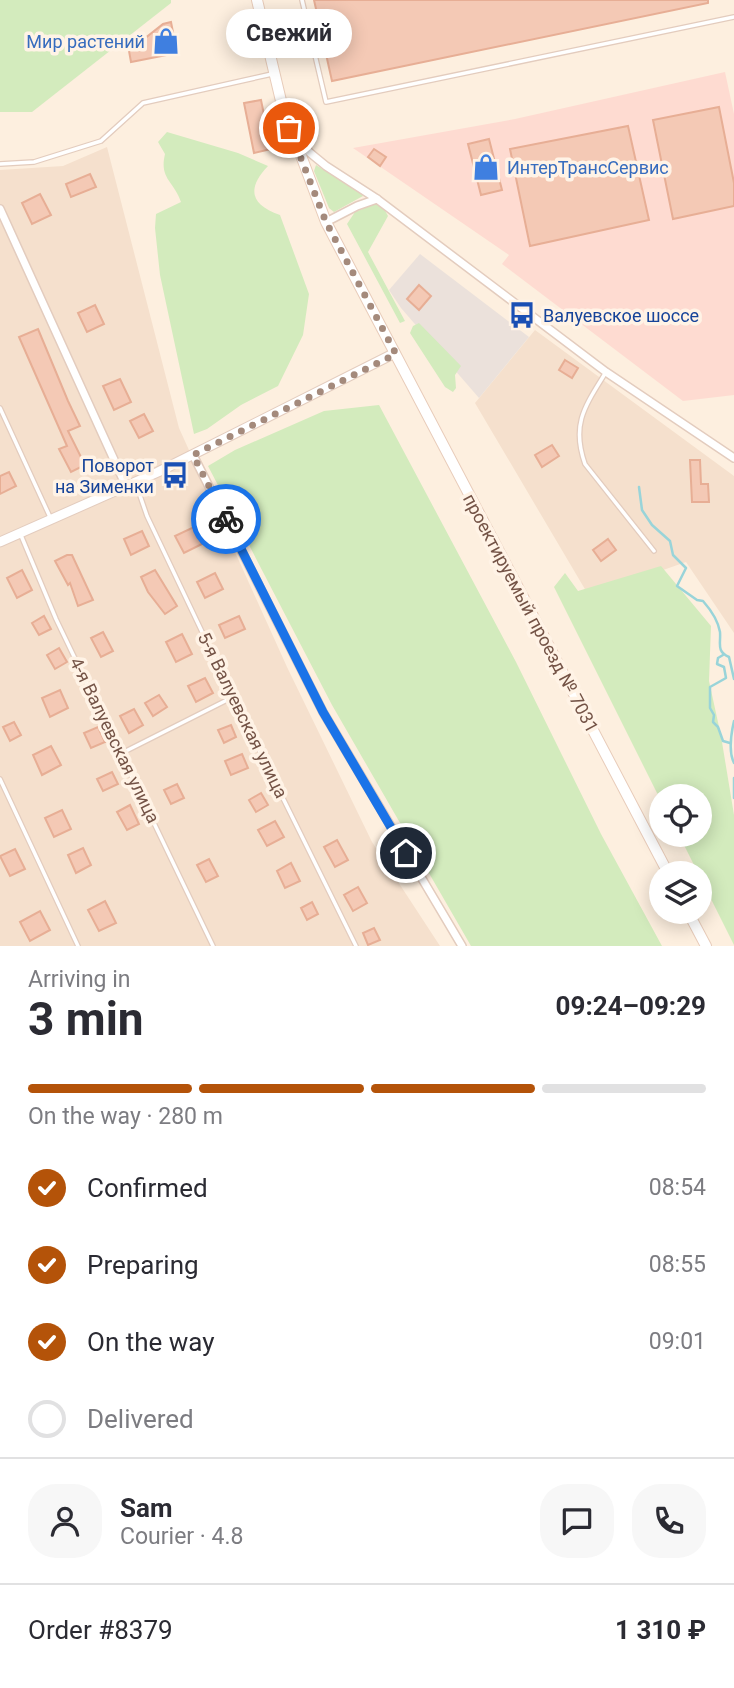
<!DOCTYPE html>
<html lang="en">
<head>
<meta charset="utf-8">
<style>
  :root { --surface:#fff; --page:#f7f7f7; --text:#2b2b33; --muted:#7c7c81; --line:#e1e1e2; --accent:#b45309 }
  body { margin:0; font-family:Roboto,sans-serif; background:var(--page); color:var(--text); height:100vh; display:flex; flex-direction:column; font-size:26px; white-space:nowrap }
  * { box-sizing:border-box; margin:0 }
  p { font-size:23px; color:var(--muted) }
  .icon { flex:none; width:38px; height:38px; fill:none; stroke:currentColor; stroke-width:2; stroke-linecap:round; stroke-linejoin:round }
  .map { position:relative; height:946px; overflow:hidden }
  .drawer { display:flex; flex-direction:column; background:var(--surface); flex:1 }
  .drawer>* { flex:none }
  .tools { position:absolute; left:649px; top:784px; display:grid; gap:14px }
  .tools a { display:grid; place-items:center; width:63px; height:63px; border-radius:50%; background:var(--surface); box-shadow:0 4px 18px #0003; font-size:35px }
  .pin { position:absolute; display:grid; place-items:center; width:60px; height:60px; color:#fff; margin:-30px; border:4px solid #fff; border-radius:50%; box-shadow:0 2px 7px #0007 }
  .courier { position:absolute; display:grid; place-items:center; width:70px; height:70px; margin:-35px; border:5px solid #1a73e8; border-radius:50%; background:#fff; color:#222; box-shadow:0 2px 9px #0007 }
  .bubble { position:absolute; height:49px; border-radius:24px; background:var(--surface); box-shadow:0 4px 18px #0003; font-size:23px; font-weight:700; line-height:49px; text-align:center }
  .summary em { font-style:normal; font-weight:700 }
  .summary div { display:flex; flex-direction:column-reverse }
  .summary { display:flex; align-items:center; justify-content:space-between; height:119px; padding:0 28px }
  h1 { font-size:46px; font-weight:700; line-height:52px }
  .bar { display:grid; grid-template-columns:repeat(4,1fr); gap:10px 7px; align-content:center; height:84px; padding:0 28px }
  .bar i { height:9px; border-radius:5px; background:var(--line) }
  .bar .active { background:var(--accent) }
  .bar p { grid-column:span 4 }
  .line { display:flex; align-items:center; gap:18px; padding:0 28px; border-top:2px solid var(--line) }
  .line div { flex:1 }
  .round { display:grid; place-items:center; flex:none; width:74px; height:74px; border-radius:28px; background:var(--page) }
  ol { padding:0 28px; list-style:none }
  li { display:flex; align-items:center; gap:21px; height:77px }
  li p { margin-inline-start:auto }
  li .icon { padding:7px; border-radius:50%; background:var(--accent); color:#fff; stroke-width:4 }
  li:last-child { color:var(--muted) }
  li i { width:38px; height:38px; border:4px solid var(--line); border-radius:50% }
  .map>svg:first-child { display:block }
  .residential { fill:#f5e0cd }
  .commercial { fill:#fedbd1 }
  .industrial { fill:#ebe1db }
  .green { fill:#d3ebbd }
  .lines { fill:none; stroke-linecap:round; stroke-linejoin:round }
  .stream { stroke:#99d4d9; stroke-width:2.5 }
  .building { fill:#f4c9b5; stroke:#e7ae95; stroke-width:2 }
  .service-casing { stroke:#e3ccbe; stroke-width:6 }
  .minor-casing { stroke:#e3ccbe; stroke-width:10 }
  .tertiary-casing { stroke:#e3ccbe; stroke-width:11 }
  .secondary-casing { stroke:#e8ccba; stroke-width:12 }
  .service { stroke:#fff; stroke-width:3.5 }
  .minor { stroke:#fff; stroke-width:7 }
  .tertiary { stroke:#fff; stroke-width:9 }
  .secondary { stroke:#fff; stroke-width:10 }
  .done { stroke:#a48a7c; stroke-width:7; stroke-dasharray:0 12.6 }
  .route { stroke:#1a73e8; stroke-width:9 }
  .labels { text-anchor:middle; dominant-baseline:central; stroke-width:7; stroke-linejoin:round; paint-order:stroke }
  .shop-label { font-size:18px; fill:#366cbe; stroke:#fff3e6; text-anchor:end }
  .transit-label { font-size:18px; fill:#164399; stroke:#fff3e6; text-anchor:start }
  .street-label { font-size:18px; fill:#745346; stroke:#fff3e6 }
</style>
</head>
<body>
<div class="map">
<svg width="734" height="946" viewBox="0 0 734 946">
  <rect width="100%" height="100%" fill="#fdefdf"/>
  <!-- residential -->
  <g class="residential">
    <path d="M107,147L179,428L287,667L372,842L440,946H0V170L63,166Z"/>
    <path d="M535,330L734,476V633L686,562L589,596L475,403Z"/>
  </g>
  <!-- commercial -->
  <path class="commercial" d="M725,72L734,114V395L683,401L502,264L509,255L353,148L515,119Z"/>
  <!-- industrial -->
  <path class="industrial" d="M420,254L529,337L479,398L401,308L389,290Z"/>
  <!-- green -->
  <g class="green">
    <path d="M0,0H171V3L32,112H0Z"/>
    <path d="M167,132L238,153L268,166C246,189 251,205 280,215L309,294L303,335L278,386L241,405L207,429L194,434L160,275L155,228L156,214L181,202C174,181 159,179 165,154L158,142Z"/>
    <path d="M316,165L362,194L363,196L334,212L329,208L314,171Z"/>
    <path d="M375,204L383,207L388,216L368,252L405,321L400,323L347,224L355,212Z"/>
    <path d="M419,323L461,366L455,375L456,388L453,392L445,387L410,333L413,326Z"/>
    <path d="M379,405L516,662L601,834L662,946H471L332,705L208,466L235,450L324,411Z"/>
    <path d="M661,566L711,626L709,681L721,736L734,815V945L700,877V873H698L679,835H700V796H662L661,801L554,587L565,573L578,591Z"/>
  </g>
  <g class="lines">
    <!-- stream -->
    <g class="stream">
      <path d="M639,487L642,510L652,525L670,541L673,555L686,568L677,586L697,600L703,601C710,609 718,620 720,632C721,644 716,651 729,657L734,679"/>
      <path d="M723,655L718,658L717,664L724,667L726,678L710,687V708L714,715L713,722L718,727L723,741L730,743"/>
      <path d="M734,721C731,734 728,751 734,763"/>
      <path d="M734,778V798"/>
    </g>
  </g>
  <!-- building -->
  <g class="building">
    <path d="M314,0H708V3L332,81Z"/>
    <path d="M171,22L177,53L131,62L129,51L163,24Z"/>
    <path d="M261,100L271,149L254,153L244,103Z"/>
    <path d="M719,107L734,183V206L673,219L653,120Z"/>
    <path d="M628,126L649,220L530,246L510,149Z"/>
    <path d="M489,139L502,190L481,195L468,144Z"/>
    <path d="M374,149L386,157L380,166L368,157Z"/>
    <path d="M90,174L96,187L71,197L66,184Z"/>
    <path d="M40,194L51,215L32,224L22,203Z"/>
    <path d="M419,285L431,296L419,310L407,299Z"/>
    <path d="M95,305L104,324L87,332L78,313Z"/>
    <path d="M38,329L68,401L80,426L68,431L85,465L71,472L59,449L67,446L19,337Z"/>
    <path d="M565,360L578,368L572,378L559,370Z"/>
    <path d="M120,379L131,402L114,410L103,386Z"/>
    <path d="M144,414L153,431L139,438L130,421Z"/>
    <path d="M552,445L559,456L542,467L535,455Z"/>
    <path d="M690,460H700L701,484H708L709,502H692Z"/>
    <path d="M9,472L16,486L0,494V476Z"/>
    <path d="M194,527L202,544L184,553L175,536Z"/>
    <path d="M142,531L149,546L131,555L124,539Z"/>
    <path d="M608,539L616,550L601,561L593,550Z"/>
    <path d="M67,555H72L93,600L78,606L70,583L68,585L55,561Z"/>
    <path d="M22,570L32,590L17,598L7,578Z"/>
    <path d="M155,570L177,606L165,614L148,592L141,577Z"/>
    <path d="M215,573L223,589L205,598L197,582Z"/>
    <path d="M44,616L51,629L39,635L32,623Z"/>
    <path d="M239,616L245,629L225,638L219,625Z"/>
    <path d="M103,632L113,651L101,657L91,638Z"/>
    <path d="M182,634L192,654L176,662L166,642Z"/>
    <path d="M59,648L67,662L55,669L47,655Z"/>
    <path d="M205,678L213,693L196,702L188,686Z"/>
    <path d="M60,690L68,708L50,717L42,698Z"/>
    <path d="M159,695L167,707L153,716L145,703Z"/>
    <path d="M134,709L143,725L129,733L120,716Z"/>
    <path d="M14,722L21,735L10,741L3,727Z"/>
    <path d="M231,725L236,737L224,743L218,730Z"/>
    <path d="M98,727L105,742L91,748L84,733Z"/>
    <path d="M51,746L61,765L42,775L33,755Z"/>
    <path d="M242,754L248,768L231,775L225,761Z"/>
    <path d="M112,772L118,784L103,791L97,779Z"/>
    <path d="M177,784L184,798L171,804L164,790Z"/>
    <path d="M261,793L268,805L256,812L249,800Z"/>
    <path d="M130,805L139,824L127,830L117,812Z"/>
    <path d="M62,810L71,829L54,837L45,818Z"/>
    <path d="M275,821L284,837L267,846L258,830Z"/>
    <path d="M337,840L348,860L335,867L324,847Z"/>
    <path d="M83,848L91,865L76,873L68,855Z"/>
    <path d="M15,849L25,869L10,876L0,856Z"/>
    <path d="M209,859L218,876L206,882L197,865Z"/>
    <path d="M291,863L300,881L285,888L277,871Z"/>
    <path d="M358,887L367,903L353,911L344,895Z"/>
    <path d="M105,901L116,923L99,931L88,910Z"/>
    <path d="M312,902L318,914L307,920L301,908Z"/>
    <path d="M40,911L50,930L30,941L20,922Z"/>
    <path d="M374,928L380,940L368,945L363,933Z"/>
  </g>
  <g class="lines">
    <defs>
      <g id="service">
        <path d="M302,0L326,102L734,17"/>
        <path d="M0,164L34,162L101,141L143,103L272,74"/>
        <path d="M606,372C585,406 571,424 585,464L654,551"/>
        <path d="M0,408L50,517"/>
        <path d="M136,484L147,516L233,697L356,946"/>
        <path d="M20,533L56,619L213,946"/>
        <path d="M122,753L233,697"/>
        <path d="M0,779L78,946"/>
      </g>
      <g id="minor">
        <path d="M296,135L309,152L326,166L377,199L606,372L734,458"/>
        <path d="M0,209L126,486"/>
        <path d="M326,222L357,206L377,199"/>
        <path d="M193,455L323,712L462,946"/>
      </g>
      <path id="tertiary" d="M0,542L158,472L395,353"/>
      <g id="secondary">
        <path d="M257,0L282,105L326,222L668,873"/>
        <path d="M688,912L706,946"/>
      </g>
    </defs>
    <!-- service casing -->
    <use href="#service" class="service-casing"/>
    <!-- minor casing -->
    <use href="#minor" class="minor-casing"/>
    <!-- tertiary casing -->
    <use href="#tertiary" class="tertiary-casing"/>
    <!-- secondary casing -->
    <use href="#secondary" class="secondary-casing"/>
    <!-- service -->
    <use href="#service" class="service"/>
    <!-- minor -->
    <use href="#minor" class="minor"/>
    <!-- tertiary -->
    <use href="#tertiary" class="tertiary"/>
    <!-- secondary -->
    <use href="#secondary" class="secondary"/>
  </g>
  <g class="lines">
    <!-- done -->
    <path class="done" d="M226,519L193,455L396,354L326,222L289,128"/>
    <!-- route -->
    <path class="route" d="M226,519L323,712L406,853"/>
  </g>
  <!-- icons -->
  <defs>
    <symbol id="shop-bare" viewBox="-9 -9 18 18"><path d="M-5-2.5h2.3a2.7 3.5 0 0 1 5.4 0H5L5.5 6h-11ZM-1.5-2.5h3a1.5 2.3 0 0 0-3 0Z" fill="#3f7fe0" stroke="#fff3e6" stroke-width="2.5" paint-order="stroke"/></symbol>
    <symbol id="bus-bare" viewBox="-9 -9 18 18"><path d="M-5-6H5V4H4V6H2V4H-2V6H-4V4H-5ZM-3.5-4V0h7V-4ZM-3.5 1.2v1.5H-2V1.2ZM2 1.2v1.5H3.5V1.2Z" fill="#1a4fb4" stroke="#fff3e6" stroke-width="2.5" paint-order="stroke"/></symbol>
  </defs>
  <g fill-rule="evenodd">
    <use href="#shop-bare" x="147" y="22" width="38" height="38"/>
    <use href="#shop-bare" x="467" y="148" width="38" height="38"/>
    <use href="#bus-bare" x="503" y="296" width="38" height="38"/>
    <use href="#bus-bare" x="156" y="456" width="38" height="38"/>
  </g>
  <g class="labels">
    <!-- shop labels -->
    <g class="shop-label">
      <text x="145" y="41">Мир растений</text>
      <text x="507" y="167" text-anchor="start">ИнтерТрансСервис</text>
    </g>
    <!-- transit labels -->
    <g class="transit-label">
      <text x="543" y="315">Валуевское шоссе</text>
      <text x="154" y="465" text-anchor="end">Поворот<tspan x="154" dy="21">на Зименки</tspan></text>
    </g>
    <!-- street labels -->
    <g class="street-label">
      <text transform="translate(531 613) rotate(62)">проектируемый проезд № 7031</text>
      <text transform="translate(243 715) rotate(64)">5-я Валуевская улица</text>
      <text transform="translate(115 740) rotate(64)">4-я Валуевская улица</text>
    </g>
  </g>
</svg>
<div class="tools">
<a><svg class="icon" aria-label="locate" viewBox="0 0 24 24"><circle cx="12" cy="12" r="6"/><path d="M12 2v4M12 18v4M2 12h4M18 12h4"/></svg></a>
<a><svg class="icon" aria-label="layers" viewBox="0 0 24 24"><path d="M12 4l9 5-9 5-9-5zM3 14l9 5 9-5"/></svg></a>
</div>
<div class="pin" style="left:289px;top:128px;background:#ea580c"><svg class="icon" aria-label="bag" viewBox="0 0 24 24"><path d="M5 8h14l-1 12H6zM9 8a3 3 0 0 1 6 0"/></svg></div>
<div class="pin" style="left:406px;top:853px;background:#1f2937"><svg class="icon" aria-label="home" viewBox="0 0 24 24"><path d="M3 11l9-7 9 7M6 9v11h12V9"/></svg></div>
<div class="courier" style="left:226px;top:519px"><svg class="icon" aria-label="bike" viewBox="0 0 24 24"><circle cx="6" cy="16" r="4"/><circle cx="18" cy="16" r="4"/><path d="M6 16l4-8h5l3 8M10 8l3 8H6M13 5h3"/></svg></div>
<div class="bubble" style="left:226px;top:9px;width:126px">Свежий</div>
</div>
<section class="drawer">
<div class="summary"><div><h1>3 min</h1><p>Arriving in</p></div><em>09:24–09:29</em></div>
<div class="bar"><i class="active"></i><i class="active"></i><i class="active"></i><i></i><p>On the way · 280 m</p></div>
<ol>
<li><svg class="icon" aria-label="check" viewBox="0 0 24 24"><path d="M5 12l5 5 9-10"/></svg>Confirmed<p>08:54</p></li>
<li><svg class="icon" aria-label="check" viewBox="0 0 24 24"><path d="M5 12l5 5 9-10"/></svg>Preparing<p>08:55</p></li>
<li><svg class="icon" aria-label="check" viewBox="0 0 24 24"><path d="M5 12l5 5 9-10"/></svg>On the way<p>09:01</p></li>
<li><i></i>Delivered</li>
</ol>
<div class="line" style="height:126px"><a class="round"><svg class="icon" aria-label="person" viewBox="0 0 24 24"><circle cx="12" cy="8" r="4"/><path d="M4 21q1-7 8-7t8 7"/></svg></a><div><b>Sam</b><p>Courier · 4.8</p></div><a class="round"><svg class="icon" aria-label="chat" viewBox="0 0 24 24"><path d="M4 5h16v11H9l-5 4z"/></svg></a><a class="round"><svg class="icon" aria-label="phone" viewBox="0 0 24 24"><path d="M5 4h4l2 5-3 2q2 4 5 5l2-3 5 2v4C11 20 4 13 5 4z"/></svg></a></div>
<div class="line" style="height:91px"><div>Order #8379</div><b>1 310 ₽</b></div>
</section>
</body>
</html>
